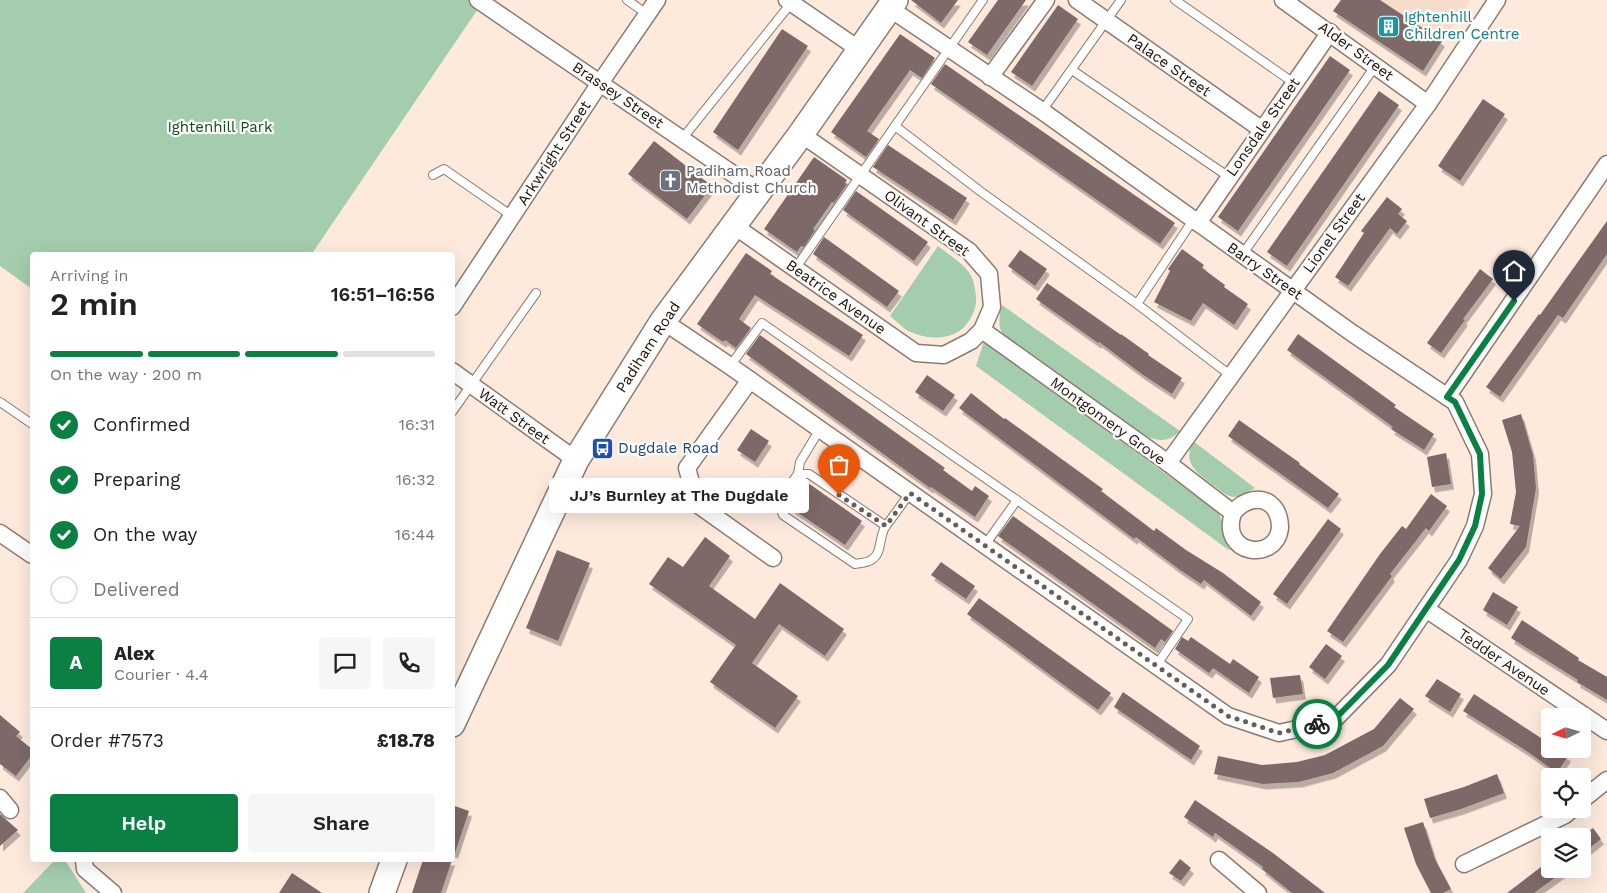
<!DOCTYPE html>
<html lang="en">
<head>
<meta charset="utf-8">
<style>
  :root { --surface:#fff; --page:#f6f6f6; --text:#222; --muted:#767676; --line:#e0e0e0; --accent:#0b8043 }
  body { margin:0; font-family:"Work Sans",sans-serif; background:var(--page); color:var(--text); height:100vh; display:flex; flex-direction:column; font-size:19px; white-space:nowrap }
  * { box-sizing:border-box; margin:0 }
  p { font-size:16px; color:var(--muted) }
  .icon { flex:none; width:28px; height:28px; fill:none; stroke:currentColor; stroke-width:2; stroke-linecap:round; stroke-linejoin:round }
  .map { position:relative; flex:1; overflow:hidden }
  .sheet { position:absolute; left:30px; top:252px; width:425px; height:610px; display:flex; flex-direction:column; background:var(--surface); border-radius:5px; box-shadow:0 5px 20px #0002 }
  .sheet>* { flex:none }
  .needle { width:32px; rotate:265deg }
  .tools { position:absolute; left:1541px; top:708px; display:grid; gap:10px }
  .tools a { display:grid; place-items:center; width:50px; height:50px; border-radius:5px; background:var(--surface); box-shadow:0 5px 20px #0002; font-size:25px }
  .pin { position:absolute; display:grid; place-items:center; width:42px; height:42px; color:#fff; margin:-51px -21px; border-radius:50% 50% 50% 0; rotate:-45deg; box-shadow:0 0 5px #0007 }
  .pin .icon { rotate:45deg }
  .courier { position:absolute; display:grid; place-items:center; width:50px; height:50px; margin:-25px; border:4px solid #0b8043; border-radius:50%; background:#fff; color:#222; box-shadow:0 1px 6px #0007 }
  .bubble { position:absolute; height:35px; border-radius:5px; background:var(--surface); box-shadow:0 5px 20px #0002; font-size:16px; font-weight:600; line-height:35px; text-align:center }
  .overview em { font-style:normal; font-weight:600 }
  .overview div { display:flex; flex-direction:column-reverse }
  .overview { display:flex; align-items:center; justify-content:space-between; height:85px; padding:0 20px }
  h1 { font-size:32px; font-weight:600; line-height:38px }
  .bar { display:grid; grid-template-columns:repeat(4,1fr); gap:8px 5px; align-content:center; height:60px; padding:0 20px }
  .bar i { height:6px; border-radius:4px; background:var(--line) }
  .bar .active { background:var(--accent) }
  .bar p { grid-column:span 4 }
  .line { display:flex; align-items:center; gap:12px; padding:0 20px; border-top:1px solid var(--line) }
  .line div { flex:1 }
  .round { display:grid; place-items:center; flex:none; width:52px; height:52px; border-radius:5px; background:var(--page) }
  ol { padding:0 20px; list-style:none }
  li { display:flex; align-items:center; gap:15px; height:55px }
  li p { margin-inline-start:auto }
  li .icon { padding:5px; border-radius:50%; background:var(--accent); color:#fff; stroke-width:4 }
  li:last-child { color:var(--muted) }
  li i { width:28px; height:28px; border:2px solid var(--line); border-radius:50% }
  .button { display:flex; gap:10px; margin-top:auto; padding:10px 20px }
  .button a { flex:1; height:58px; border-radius:5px; background:var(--accent); color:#fff; font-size:20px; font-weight:600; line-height:58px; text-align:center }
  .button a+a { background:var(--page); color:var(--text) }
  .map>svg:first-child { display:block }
  .built { fill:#f6ddcb }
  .green { fill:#a4cdae }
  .building { fill:#7d6967; filter:url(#shadow) }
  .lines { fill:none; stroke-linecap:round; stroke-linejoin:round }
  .lane-casing { stroke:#8c7c70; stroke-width:10 }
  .street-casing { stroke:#8c7c70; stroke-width:19 }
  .primary-casing { stroke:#8c7c70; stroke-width:28 }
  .lane { stroke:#fff; stroke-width:8 }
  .street { stroke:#fff; stroke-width:16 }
  .primary { stroke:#fff; stroke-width:25 }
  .done { stroke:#695e57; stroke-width:5; stroke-dasharray:0 9 }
  .route { stroke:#0b8043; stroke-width:6 }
  .labels { text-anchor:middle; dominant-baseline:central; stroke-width:4.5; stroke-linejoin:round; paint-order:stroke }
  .culture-label { font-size:15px; fill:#0d838f; stroke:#fefbf8; text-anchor:start }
  .street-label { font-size:15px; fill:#19130f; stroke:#fefbf8 }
  .park-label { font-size:15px; fill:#0d4e28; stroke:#fefbf8 }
  .worship-label { font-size:15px; fill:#5b616d; stroke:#fefbf8; text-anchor:start }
  .transit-label { font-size:15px; fill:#164399; stroke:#fefbf8; text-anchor:start }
</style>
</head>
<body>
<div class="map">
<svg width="1607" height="893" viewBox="0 0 1607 893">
  <defs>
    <filter id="shadow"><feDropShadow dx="3" dy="5.5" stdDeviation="0" flood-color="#0004"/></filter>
  </defs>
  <rect width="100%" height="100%" fill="#fdeadd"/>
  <!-- built -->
  <path class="built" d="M1341,0H1470L1423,71L1333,11Z"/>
  <!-- green -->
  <g class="green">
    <path d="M0,0H478L482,3L311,255H32V289L0,266Z"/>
    <path d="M938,246C948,254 963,263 970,274C974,280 975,289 976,296C977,307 973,316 966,325C952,342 923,340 905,329C900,325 895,320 890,316Z"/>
    <path d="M1002,305L1180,431C1170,441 1161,442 1148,437L1005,338C997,327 999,317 1002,305Z"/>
    <path d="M984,341L1218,512C1225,524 1223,538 1230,551L976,366Z"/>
    <path d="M1193,441L1255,488C1248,492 1242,497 1233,497C1226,496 1219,489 1213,485C1197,473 1182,463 1193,441Z"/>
    <path d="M55,860H65L86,893H23Z"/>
  </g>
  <!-- building -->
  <g class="building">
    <path d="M911,0H958L941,23Z"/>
    <path d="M998,0H1026L987,55L968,42Z"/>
    <path d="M1341,0H1380L1442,41L1423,71L1333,11Z"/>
    <path d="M1058,5L1078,19L1032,86L1011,72Z"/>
    <path d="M782,29L808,46L738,150L713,132Z"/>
    <path d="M900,34L935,58L922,78L910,70L867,131L879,139L866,157L831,132Z"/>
    <path d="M1330,56L1350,70L1238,231L1218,217Z"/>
    <path d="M945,64L1175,223L1160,244L931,84Z"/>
    <path d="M1379,91L1399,105L1287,266L1267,252Z"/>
    <path d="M1483,99L1505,114L1460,181L1438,166Z"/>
    <path d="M654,141L712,186L687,219L628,174Z"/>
    <path d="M888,145L967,198L953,220L873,167Z"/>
    <path d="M814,157L847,180L845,183L847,184L834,203L832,202L813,229L815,230L804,247L801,246L797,252L764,229Z"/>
    <path d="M856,191L928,242L914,261L843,210Z"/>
    <path d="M1387,197L1402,209L1398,214L1407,221L1397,234L1390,228L1348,286L1335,277L1364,233L1361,231Z"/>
    <path d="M1607,221V254L1563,318L1558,315L1500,397L1486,387L1539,314L1540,315Z"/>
    <path d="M824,237L899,291L887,307L813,254Z"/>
    <path d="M1182,249L1204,265L1202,268L1225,285L1224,287L1248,304L1234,325L1203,303L1191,321L1154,302L1170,271L1168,269Z"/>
    <path d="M1020,250L1047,269L1035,286L1008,266Z"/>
    <path d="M746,253L772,271L770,274L863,335L849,356L755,295L739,319L751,328L736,348L725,340L723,342L697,324Z"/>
    <path d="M1480,269L1493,279L1463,319L1465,320L1441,353L1427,343Z"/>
    <path d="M1047,283L1121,335V334L1149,354L1148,355L1182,378L1172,394L1143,375L1099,342L1098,343L1036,299Z"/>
    <path d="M1298,334L1396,405L1394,407L1434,434L1424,450L1391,429L1393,427L1287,350Z"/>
    <path d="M760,335L945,468L943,470L972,491L975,486L989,496L975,517L931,487L930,488L746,354Z"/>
    <path d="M927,375L955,395L943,411L915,392Z"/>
    <path d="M971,393L1004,419L1005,418L1103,489L1101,491L1154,531L1156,528L1186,550L1223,573L1261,602L1251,616L1204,580L1201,584L1180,570L1136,537L1134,539L959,408Z"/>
    <path d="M1521,414L1533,455L1536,488L1526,547L1501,579L1488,568L1520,526L1510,524L1516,492L1512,452L1502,420Z"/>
    <path d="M1239,420L1300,463L1299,464L1339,494L1328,508L1228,436Z"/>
    <path d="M751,429L769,441L755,462L737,450Z"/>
    <path d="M1446,453L1451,484L1432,487L1427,457Z"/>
    <path d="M808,483L862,521L845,545L791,508Z"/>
    <path d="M1431,494L1447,506L1429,531L1426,528L1390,574L1392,576L1343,642L1327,631L1380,554L1402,526L1406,529Z"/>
    <path d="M1013,516L1173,631L1165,642L1161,639L1155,648L998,536Z"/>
    <path d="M1328,519L1341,529L1287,604L1273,594Z"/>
    <path d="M705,537L730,556L709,586L755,619L780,583L844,629L825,656L779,624L752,663L798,696L775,728L710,682L736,645L649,584L668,557L683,567Z"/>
    <path d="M557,550L590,563L558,641L526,628Z"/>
    <path d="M941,562L975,586L966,599L931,575Z"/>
    <path d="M1493,592L1518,607L1507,625L1483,610Z"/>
    <path d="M979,598L1111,693L1098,710L967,614Z"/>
    <path d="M1522,620L1579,658L1578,660L1607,677V700L1577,682L1578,680L1511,638Z"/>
    <path d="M1182,637L1188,641L1191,637L1230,664L1233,659L1259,677L1249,693L1213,668L1209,673L1175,649Z"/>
    <path d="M1326,644L1342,656L1325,679L1309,667Z"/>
    <path d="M1300,675L1303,694L1273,698L1270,678Z"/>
    <path d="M1437,679L1461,694L1450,712L1425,696Z"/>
    <path d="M1123,692L1200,746L1191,760L1114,707Z"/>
    <path d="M1474,694L1550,744V749H1557L1568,756L1557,773L1528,752L1463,711Z"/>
    <path d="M1400,698L1414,709L1383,746L1333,773L1299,782L1263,784L1214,774L1218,756L1262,765L1297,762L1325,755L1374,729Z"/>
    <path d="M0,715L20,732L16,736L32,749V755L16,776L0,764Z"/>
    <path d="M1497,774L1504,793L1461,809L1430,818L1424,799L1464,787Z"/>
    <path d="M1195,800L1273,853L1325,893H1292L1262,869L1263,867L1215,833L1213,837L1184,817Z"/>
    <path d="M452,805L469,811L455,853L452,852Z"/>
    <path d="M0,814L18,830L0,846Z"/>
    <path d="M1423,822L1435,859L1451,889L1443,893H1431L1416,864L1404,828Z"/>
    <path d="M1593,828L1601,839L1582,854V836Z"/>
    <path d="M1180,859L1191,868L1181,881L1169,873Z"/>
    <path d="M423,860H452L441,893H412Z"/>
    <path d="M1550,860V869H1567L1534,893H1507Z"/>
    <path d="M292,873L322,893H279Z"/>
  </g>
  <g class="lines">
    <defs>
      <g id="lane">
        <path d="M627,0L647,14"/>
        <path d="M1175,0L1294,83"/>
        <path d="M1072,70L1229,177"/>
        <path d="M1042,111L1121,0"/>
        <path d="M895,126L980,191L1137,304L1193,220"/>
        <path d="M682,139L792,2"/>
        <path d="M433,175L444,169L512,216"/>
        <path d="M1242,255L1376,65"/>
        <path d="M795,269L983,0"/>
        <path d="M1137,304L1230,375"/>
        <path d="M730,366L762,323L1188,619L1156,666"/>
        <path d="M0,402L32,424"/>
        <path d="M452,412L536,293"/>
        <path d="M798,474L800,462L820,429"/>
        <path d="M886,526L809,474H798L778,501L783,515L855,564C859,563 867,563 871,560C883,554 878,536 886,526L910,493"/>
        <path d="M985,545L1017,500"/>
      </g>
      <g id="street">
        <path d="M478,0L758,191"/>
        <path d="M787,0L860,50"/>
        <path d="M1077,0L1261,129"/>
        <path d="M1283,0L1428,104"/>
        <path d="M990,77L1046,0"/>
        <path d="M1198,223L1330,32"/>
        <path d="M733,225L916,353L944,355L971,341L982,330L992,307L989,274L969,251L801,134"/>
        <path d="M452,307L600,83L657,0"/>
        <path d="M663,321L730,366L1228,716L1279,733L1333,721L1388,665L1459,560L1475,526L1483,494L1480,454L1455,402L1352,333L1042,111L889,8"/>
        <path d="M982,330L1168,463L1233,513C1219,555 1276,563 1280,528C1280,522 1279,515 1275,509C1263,493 1243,500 1233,513"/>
        <path d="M452,371L576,460"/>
        <path d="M750,380L687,468L697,504L773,558"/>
        <path d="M1447,397L1607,164"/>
        <path d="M1168,463L1428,104L1497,0"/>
        <path d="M0,533L32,555"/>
        <path d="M1426,609L1607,731"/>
        <path d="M0,798L10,810"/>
        <path d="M1582,800L1607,780"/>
        <path d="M84,860L85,869L113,893"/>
        <path d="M1219,860L1258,893"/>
        <path d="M1464,864L1565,815L1572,809"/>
      </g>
      <g id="primary">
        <path d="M452,724L576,460L663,321L801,134L895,0"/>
        <path d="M382,893L394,860"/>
      </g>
    </defs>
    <!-- lane casing -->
    <use href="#lane" class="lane-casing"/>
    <!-- street casing -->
    <use href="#street" class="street-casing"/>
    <!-- primary casing -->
    <use href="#primary" class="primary-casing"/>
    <!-- lane -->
    <use href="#lane" class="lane"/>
    <!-- street -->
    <use href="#street" class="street"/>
    <!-- primary -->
    <use href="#primary" class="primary"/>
  </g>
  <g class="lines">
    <!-- done -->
    <path class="done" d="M839,495L886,526L910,493L1228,716L1279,733L1317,724"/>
    <!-- route -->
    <path class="route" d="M1317,724L1333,721L1388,665L1459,560L1475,526L1482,494L1480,454L1455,402L1447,397L1514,301"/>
  </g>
  <!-- icons -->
  <defs>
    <symbol id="building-square" viewBox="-11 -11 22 22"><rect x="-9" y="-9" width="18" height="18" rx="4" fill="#0f9aa8" stroke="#fefbf8"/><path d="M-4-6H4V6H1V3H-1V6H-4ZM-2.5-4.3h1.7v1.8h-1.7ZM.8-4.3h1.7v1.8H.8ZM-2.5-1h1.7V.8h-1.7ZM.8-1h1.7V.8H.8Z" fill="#fff"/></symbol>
    <symbol id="church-square" viewBox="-11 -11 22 22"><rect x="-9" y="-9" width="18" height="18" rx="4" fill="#6b7280" stroke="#fefbf8"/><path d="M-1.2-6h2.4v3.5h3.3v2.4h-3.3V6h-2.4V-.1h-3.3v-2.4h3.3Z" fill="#fff"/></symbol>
    <symbol id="bus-square" viewBox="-11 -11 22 22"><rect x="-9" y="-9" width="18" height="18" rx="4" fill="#1a4fb4" stroke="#fefbf8"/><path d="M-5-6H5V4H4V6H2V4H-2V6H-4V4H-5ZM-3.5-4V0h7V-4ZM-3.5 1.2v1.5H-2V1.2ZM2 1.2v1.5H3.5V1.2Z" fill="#fff"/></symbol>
  </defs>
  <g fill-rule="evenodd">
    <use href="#building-square" x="1376" y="14" width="25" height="25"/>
    <use href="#church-square" x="658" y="168" width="25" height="25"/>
    <use href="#bus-square" x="590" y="436" width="25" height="25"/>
  </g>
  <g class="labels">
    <!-- culture labels -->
    <g class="culture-label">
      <text x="1404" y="17">Ightenhill<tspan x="1404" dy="17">Children Centre</tspan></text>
    </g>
    <!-- street labels -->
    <g class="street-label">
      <text transform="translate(1356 51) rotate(36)">Alder Street</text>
      <text transform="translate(1169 65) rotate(35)">Palace Street</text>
      <text transform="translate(618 95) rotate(34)">Brassey Street</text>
      <text transform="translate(1263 127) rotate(-55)">Lonsdale Street</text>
      <text transform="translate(554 153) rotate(-57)">Arkwright Street</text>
      <text transform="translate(927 223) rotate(36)">Olivant Street</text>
      <text transform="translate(1334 233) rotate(-54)">Lionel Street</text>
      <text transform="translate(1265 271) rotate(35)">Barry Street</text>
      <text transform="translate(836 297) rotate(35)">Beatrice Avenue</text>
      <text transform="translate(648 347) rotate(-57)">Padiham Road</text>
      <text transform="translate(514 416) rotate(36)">Watt Street</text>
      <text transform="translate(1108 421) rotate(36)">Montgomery Grove</text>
      <text transform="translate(1504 662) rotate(34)">Tedder Avenue</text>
    </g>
    <!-- park labels -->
    <g class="park-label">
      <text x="220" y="127">Ightenhill Park</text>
    </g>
    <!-- worship labels -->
    <g class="worship-label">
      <text x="686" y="171">Padiham Road<tspan x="686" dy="17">Methodist Church</tspan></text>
    </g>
    <!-- transit labels -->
    <g class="transit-label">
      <text x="618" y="448">Dugdale Road</text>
    </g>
  </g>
</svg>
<div class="tools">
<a><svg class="needle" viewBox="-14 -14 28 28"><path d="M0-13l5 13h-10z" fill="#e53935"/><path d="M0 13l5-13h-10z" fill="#767676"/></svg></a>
<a><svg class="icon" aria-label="locate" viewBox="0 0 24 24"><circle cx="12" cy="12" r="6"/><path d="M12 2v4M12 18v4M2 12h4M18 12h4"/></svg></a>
<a><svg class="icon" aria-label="layers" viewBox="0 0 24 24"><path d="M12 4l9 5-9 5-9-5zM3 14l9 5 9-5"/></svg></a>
</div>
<div class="pin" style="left:839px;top:495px;background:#ea580c"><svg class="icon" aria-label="bag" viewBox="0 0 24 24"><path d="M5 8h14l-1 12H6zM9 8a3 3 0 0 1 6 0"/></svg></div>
<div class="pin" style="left:1514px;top:301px;background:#1f2937"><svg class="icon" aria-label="home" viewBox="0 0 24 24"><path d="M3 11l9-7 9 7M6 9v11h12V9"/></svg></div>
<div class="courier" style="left:1317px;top:724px"><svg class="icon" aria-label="bike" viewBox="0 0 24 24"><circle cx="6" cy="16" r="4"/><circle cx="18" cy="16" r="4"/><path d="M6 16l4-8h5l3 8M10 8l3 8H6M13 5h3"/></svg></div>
<div class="bubble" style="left:549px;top:478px;width:260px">JJ’s Burnley at The Dugdale</div>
<section class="sheet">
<div class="overview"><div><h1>2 min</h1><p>Arriving in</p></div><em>16:51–16:56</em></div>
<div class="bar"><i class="active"></i><i class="active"></i><i class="active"></i><i></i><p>On the way · 200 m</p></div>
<ol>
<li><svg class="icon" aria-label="check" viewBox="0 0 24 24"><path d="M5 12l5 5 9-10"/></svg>Confirmed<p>16:31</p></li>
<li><svg class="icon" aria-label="check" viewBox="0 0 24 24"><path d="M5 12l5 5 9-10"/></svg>Preparing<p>16:32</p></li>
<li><svg class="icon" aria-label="check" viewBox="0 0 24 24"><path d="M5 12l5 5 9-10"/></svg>On the way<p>16:44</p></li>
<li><i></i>Delivered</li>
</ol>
<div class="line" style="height:90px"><b class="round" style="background:var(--accent);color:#fff">A</b><div><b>Alex</b><p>Courier · 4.4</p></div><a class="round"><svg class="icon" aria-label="chat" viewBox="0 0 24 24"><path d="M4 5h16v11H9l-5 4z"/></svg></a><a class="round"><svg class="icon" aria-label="phone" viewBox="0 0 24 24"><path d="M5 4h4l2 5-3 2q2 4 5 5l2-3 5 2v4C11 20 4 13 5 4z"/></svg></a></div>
<div class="line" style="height:65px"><div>Order #7573</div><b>£18.78</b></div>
<div class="button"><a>Help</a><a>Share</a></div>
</section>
</div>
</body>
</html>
